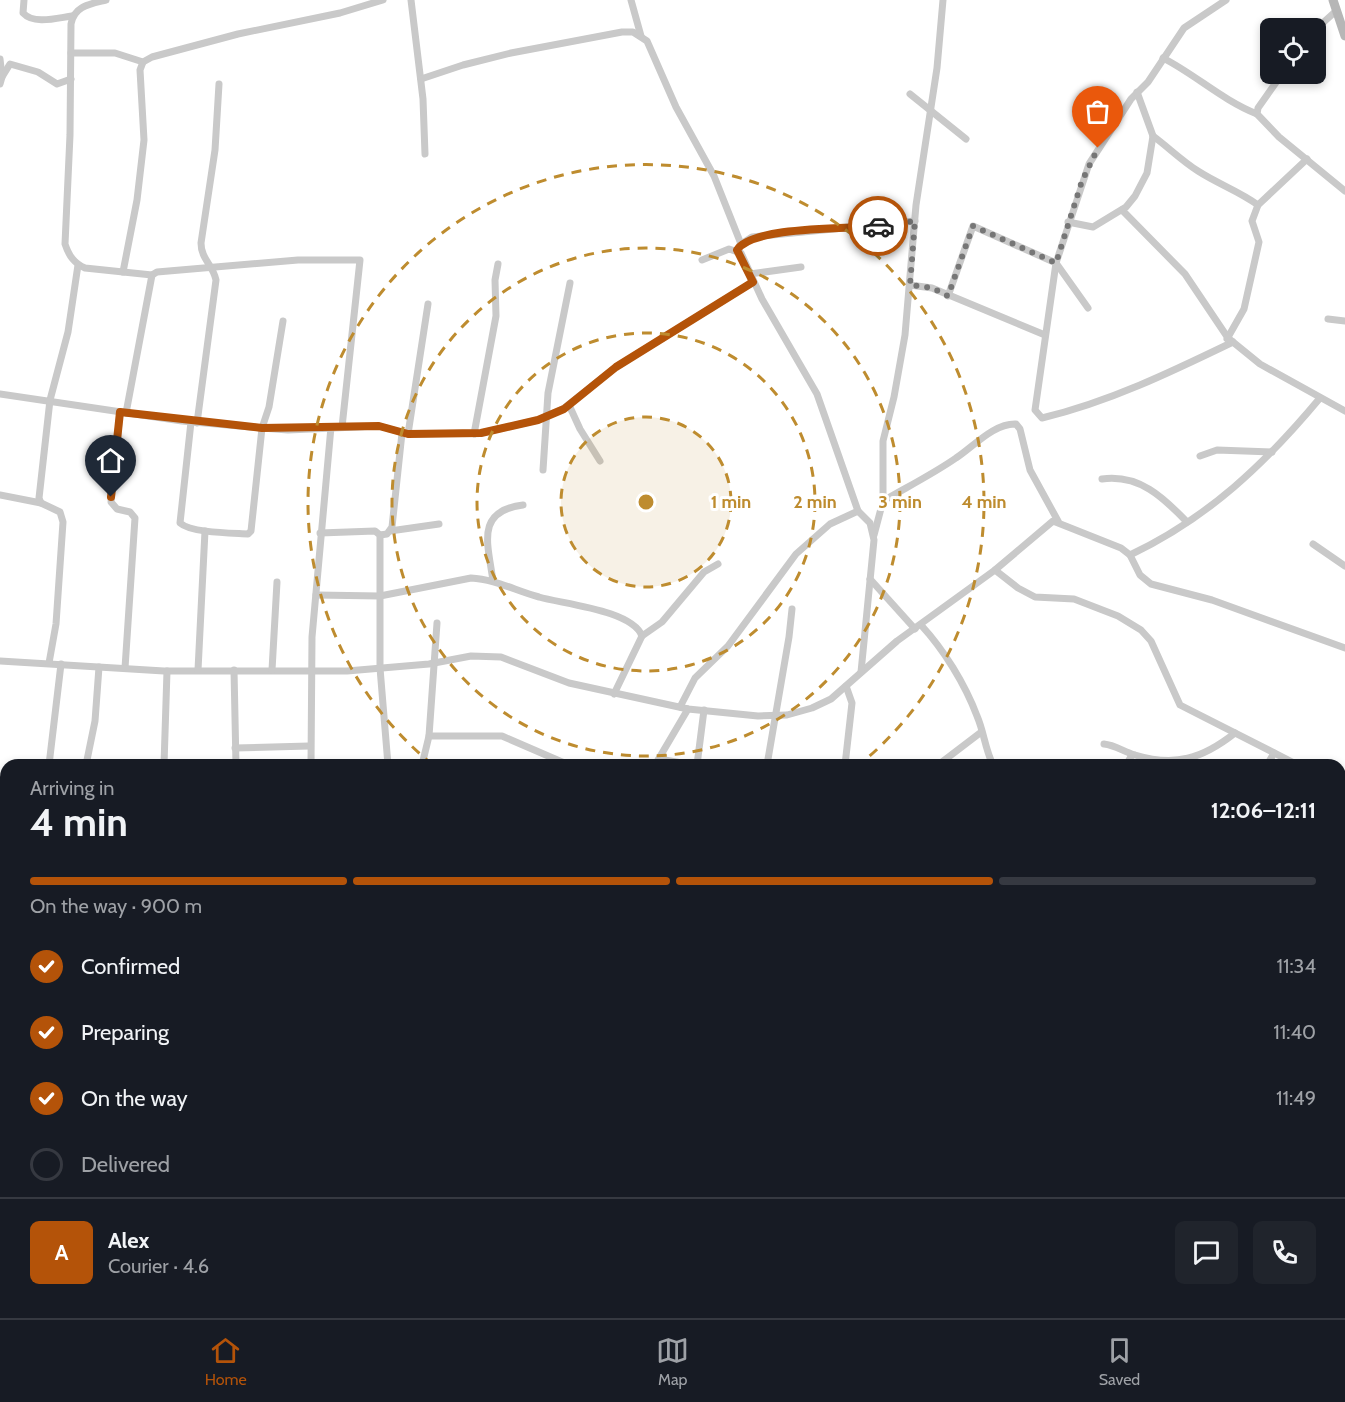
<!DOCTYPE html>
<html lang="en">
<head>
<meta charset="utf-8">
<style>
  :root { --surface:#171b24; --page:#20242c; --text:#f1f3f6; --muted:#9ea1a6; --line:#363941; --accent:#b45309 }
  body { margin:0; font-family:Cabin,sans-serif; background:var(--page); color:var(--text); height:100vh; display:flex; flex-direction:column; font-size:22px; white-space:nowrap }
  * { box-sizing:border-box; margin:0 }
  p { font-size:20px; color:var(--muted) }
  .icon { flex:none; width:33px; height:33px; fill:none; stroke:currentColor; stroke-width:2; stroke-linecap:round; stroke-linejoin:round }
  .map { position:relative; flex:1; overflow:hidden }
  .side { position:absolute; left:0px; top:759px; width:1346px; height:560px; display:flex; flex-direction:column; background:var(--surface); border-radius:18px 18px 0 0; box-shadow:0 3px 9px #0003 }
  .side>* { flex:none }
  .tools { position:absolute; left:1260px; top:18px; display:grid; gap:12px }
  .tools a { display:grid; place-items:center; width:66px; height:66px; border-radius:9px; background:var(--surface); box-shadow:0 3px 9px #0003; font-size:30px }
  .pin { position:absolute; display:grid; place-items:center; width:51px; height:51px; color:#fff; margin:-62px -26px; border-radius:50% 50% 50% 0; rotate:-45deg; box-shadow:0 0 6px #0007 }
  .pin .icon { rotate:45deg }
  .courier { position:absolute; display:grid; place-items:center; width:60px; height:60px; margin:-30px; border:4px solid #b45309; border-radius:50%; background:#fff; color:#222; box-shadow:0 2px 8px #0007 }
  .overview em { font-style:normal; font-weight:700 }
  .overview div { display:flex; flex-direction:column-reverse }
  .overview { display:flex; align-items:center; justify-content:space-between; height:102px; padding:0 30px }
  h1 { font-size:39px; font-weight:700; line-height:45px }
  .bar { display:grid; grid-template-columns:repeat(4,1fr); gap:9px 6px; align-content:center; height:72px; padding:0 30px }
  .bar i { height:8px; border-radius:4px; background:var(--line) }
  .bar .on { background:var(--accent) }
  .bar p { grid-column:span 4 }
  .line { display:flex; align-items:center; gap:15px; padding:0 30px; border-top:2px solid var(--line) }
  .line div { flex:1 }
  .round { display:grid; place-items:center; flex:none; width:63px; height:63px; border-radius:9px; background:var(--page) }
  ol { padding:0 30px; list-style:none }
  li { display:flex; align-items:center; gap:18px; height:66px }
  li p { margin-inline-start:auto }
  li .icon { padding:6px; border-radius:50%; background:var(--accent); color:#fff; stroke-width:4 }
  li:last-child { color:var(--muted) }
  li i { width:33px; height:33px; border:3px solid var(--line); border-radius:50% }
  .tab-bar { display:flex; justify-content:space-around; align-items:center; height:84px; border-top:2px solid var(--line); background:var(--surface); font-size:16px; color:var(--muted) }
  .tab-bar a { display:grid; justify-items:center; gap:3px }
  .tab-bar .on { color:var(--accent) }
  .map>svg:first-child { display:block }
  .lines { fill:none; stroke-linecap:round; stroke-linejoin:round }
  .street { stroke:#c9c9c9; stroke-width:7 }
  .secondary { stroke:#b6b6b6; stroke-width:9 }
  .done { stroke:#767676; stroke-width:6; stroke-dasharray:0 10.8 }
  .route { stroke:#b45309; stroke-width:8 }
  .ring { fill:none; stroke:#be8c2f; stroke-width:3; stroke-dasharray:10 8 }
  .centre { fill:#be8c2f; stroke:#fff; stroke-width:3 }
  .ring-label { font-size:18px; text-anchor:middle; font-weight:bold; fill:#be8c2f; stroke:#fff; stroke-width:6; stroke-linejoin:round; paint-order:stroke }
</style>
</head>
<body>
<div class="map">
<svg width="1345" height="1318" viewBox="0 0 1345 1318">
  <rect width="100%" height="100%" fill="#fff"/>
  <g class="lines">
    <!-- street -->
    <g class="street">
      <path d="M24,0L23,13C34,25 57,18 72,16"/>
      <path d="M106,0C90,4 74,6 71,24L70,135L65,244C69,256 74,263 85,268L152,275L157,272L298,260H360L342,427"/>
      <path d="M411,0L423,99L425,154"/>
      <path d="M631,0L641,36"/>
      <path d="M1226,0L1184,28L1148,82L1131,99L1089,164L1056,263L1035,410L1042,418C1109,402 1171,372 1233,342"/>
      <path d="M1316,29L1336,11"/>
      <path d="M71,53H115L143,62"/>
      <path d="M1163,58C1196,75 1222,100 1257,114"/>
      <path d="M0,59L2,77L0,84"/>
      <path d="M1282,74L1258,108L1257,114L1279,137L1345,191"/>
      <path d="M2,77L10,64L38,72L57,84L71,79"/>
      <path d="M421,79L463,65L511,53L622,32H633L647,41L676,107L714,176L741,244"/>
      <path d="M910,94L966,139"/>
      <path d="M1153,136C1168,147 1182,161 1198,171C1218,184 1239,191 1258,205"/>
      <path d="M1122,210L1185,274L1228,338L1260,364L1345,411"/>
      <path d="M1068,222L1093,227L1126,207L1135,196L1147,173L1153,136L1137,92"/>
      <path d="M740,245L752,237L762,236L915,221"/>
      <path d="M702,260L729,249L741,253L762,299L817,394L858,511"/>
      <path d="M123,272L137,200L144,140L140,70L143,62L152,57L238,34L340,13L383,0"/>
      <path d="M750,274L801,267"/>
      <path d="M910,285L932,288L1045,335"/>
      <path d="M948,296L973,226L1056,263L1088,308"/>
      <path d="M1328,319L1345,321"/>
      <path d="M1227,339L1244,309L1259,242L1252,221L1258,205L1307,159"/>
      <path d="M0,394L182,421L262,428L288,430L379,426L408,434L481,433L538,420L563,409L616,367L753,282"/>
      <path d="M569,405L580,429L600,461"/>
      <path d="M120,412L111,502L117,509L130,512L135,518L125,668"/>
      <path d="M126,413L152,275"/>
      <path d="M191,422L180,523C191,533 232,533 248,534L251,531L262,428L269,407L283,321"/>
      <path d="M197,423L216,280C213,265 201,259 201,243L215,150L219,84"/>
      <path d="M408,434L428,304"/>
      <path d="M474,434L496,316L495,280L498,264"/>
      <path d="M1200,456L1217,450L1272,452"/>
      <path d="M543,470L548,393L570,283"/>
      <path d="M1102,479C1139,474 1163,497 1187,522"/>
      <path d="M0,495L41,503"/>
      <path d="M883,501C907,487 933,474 956,458C973,447 994,423 1016,424L1020,429L1030,470L1058,521"/>
      <path d="M390,531L439,524"/>
      <path d="M320,533L375,531L380,535V668L388,765"/>
      <path d="M380,535L387,534L392,527L402,433"/>
      <path d="M874,535L883,501V441L894,397L905,335L916,205L937,68L943,0"/>
      <path d="M1313,544L1345,566"/>
      <path d="M1130,555C1208,518 1265,464 1320,398"/>
      <path d="M995,570L1018,588L1035,597L1074,599L1118,616L1141,630L1151,641L1180,705L1298,765"/>
      <path d="M870,579L915,629"/>
      <path d="M493,581C488,544 475,511 523,505"/>
      <path d="M316,595L380,596L471,578C495,579 516,591 539,597C563,604 632,610 642,636L614,694"/>
      <path d="M921,625C944,650 965,684 977,716C984,732 985,749 993,765"/>
      <path d="M642,636L662,622L704,572L718,564"/>
      <path d="M0,661L164,671H347L429,664L471,656L501,657L569,683L688,709L758,716L787,715L812,708L831,699L897,641L995,570L1053,521L1121,548L1130,555L1140,575L1151,584L1212,600L1345,648"/>
      <path d="M49,663L56,624L63,522L60,512L41,503L39,498L50,400L68,332L78,265"/>
      <path d="M198,670L205,531"/>
      <path d="M234,670L236,765"/>
      <path d="M272,670L277,582"/>
      <path d="M680,707L695,678L728,646L796,554L830,524L858,511L870,523L874,540L861,672"/>
      <path d="M429,736H502L569,765"/>
      <path d="M1104,744C1115,745 1124,752 1135,755C1175,767 1202,759 1235,733"/>
      <path d="M235,748L309,746"/>
      <path d="M659,759L693,765"/>
      <path d="M49,765L61,664"/>
      <path d="M86,765L95,721L99,667"/>
      <path d="M164,765L167,671"/>
      <path d="M311,765L312,637L331,427"/>
      <path d="M422,765L429,736L437,623"/>
      <path d="M655,765L688,709"/>
      <path d="M697,765L704,710"/>
      <path d="M767,765L789,637L792,609"/>
      <path d="M845,765L852,703L846,686"/>
      <path d="M938,765L980,733"/>
      <path d="M1126,765L1132,755"/>
      <path d="M1267,765L1274,753"/>
      <path d="M1340,794L1345,798"/>
      <path d="M1340,851L1345,849"/>
      <path d="M0,890L6,889"/>
      <path d="M0,1042L6,1041"/>
      <path d="M3,1119H6"/>
      <path d="M2,1151L5,1263"/>
      <path d="M1340,1199L1345,1203"/>
      <path d="M1340,1237L1345,1239"/>
      <path d="M56,1312L57,1318"/>
      <path d="M158,1312L160,1318"/>
      <path d="M245,1312L248,1318"/>
      <path d="M323,1312L325,1318"/>
      <path d="M412,1312L415,1318"/>
      <path d="M518,1312L520,1318"/>
      <path d="M548,1312L551,1318"/>
      <path d="M673,1312L674,1318"/>
      <path d="M1026,1312L1027,1318"/>
      <path d="M2,1318L6,1262"/>
      <path d="M9,1318L33,1312"/>
      <path d="M444,1318L464,1312"/>
      <path d="M618,1318L637,1312"/>
      <path d="M829,1318L830,1312"/>
      <path d="M1200,1318L1201,1312"/>
    </g>
    <!-- secondary -->
    <g class="secondary">
      <path d="M1333,0L1345,36"/>
      <path d="M1343,1318L1345,1312"/>
    </g>
  </g>
  <g class="lines">
    <!-- done -->
    <path class="done" d="M878,226L915,221L910,285L932,288L948,296L973,226L1056,263L1082,181L1098,148"/>
    <!-- route -->
    <path class="route" d="M111,497L120,412L262,428L379,426L408,434L481,433L538,420L564,409L616,367L753,282L737,250C752,226 848,229 878,226"/>
  </g>
  <!-- distance rings -->
  <circle cx="646" cy="502" r="85" fill="#be8c2f" fill-opacity=".12"/>
  <g class="ring">
    <circle cx="646" cy="502" r="85"/>
    <circle cx="646" cy="502" r="169"/>
    <circle cx="646" cy="502" r="254"/>
    <path d="M433 765A338 338 0 1 1 859 765"/>
  </g>
  <circle cx="646" cy="502" r="9" class="centre"/>
  <g class="ring-label">
    <text x="731" y="508">1 min</text>
    <text x="815" y="508">2 min</text>
    <text x="900" y="508">3 min</text>
    <text x="984" y="508">4 min</text>
  </g>
</svg>
<div class="tools">
<a><svg class="icon" aria-label="locate" viewBox="0 0 24 24"><circle cx="12" cy="12" r="6"/><path d="M12 2v4M12 18v4M2 12h4M18 12h4"/></svg></a>
</div>
<div class="pin" style="left:1098px;top:148px;background:#ea580c"><svg class="icon" aria-label="bag" viewBox="0 0 24 24"><path d="M5 8h14l-1 12H6zM9 8a3 3 0 0 1 6 0"/></svg></div>
<div class="pin" style="left:111px;top:497px;background:#1f2937"><svg class="icon" aria-label="home" viewBox="0 0 24 24"><path d="M3 11l9-7 9 7M6 9v11h12V9"/></svg></div>
<div class="courier" style="left:878px;top:226px"><svg class="icon" aria-label="car" viewBox="0 0 24 24"><path d="M5 17H2v-5l4-1 3-4h7l3 4 3 1v5h-3M9 17h6M6 11h13"/><circle cx="7" cy="17" r="2"/><circle cx="17" cy="17" r="2"/></svg></div>
<section class="side">
<div class="overview"><div><h1>4 min</h1><p>Arriving in</p></div><em>12:06–12:11</em></div>
<div class="bar"><i class="on"></i><i class="on"></i><i class="on"></i><i></i><p>On the way · 900 m</p></div>
<ol>
<li><svg class="icon" aria-label="check" viewBox="0 0 24 24"><path d="M5 12l5 5 9-10"/></svg>Confirmed<p>11:34</p></li>
<li><svg class="icon" aria-label="check" viewBox="0 0 24 24"><path d="M5 12l5 5 9-10"/></svg>Preparing<p>11:40</p></li>
<li><svg class="icon" aria-label="check" viewBox="0 0 24 24"><path d="M5 12l5 5 9-10"/></svg>On the way<p>11:49</p></li>
<li><i></i>Delivered</li>
</ol>
<div class="line" style="height:108px"><b class="round" style="background:var(--accent);color:#fff">A</b><div><b>Alex</b><p>Courier · 4.6</p></div><a class="round"><svg class="icon" aria-label="chat" viewBox="0 0 24 24"><path d="M4 5h16v11H9l-5 4z"/></svg></a><a class="round"><svg class="icon" aria-label="phone" viewBox="0 0 24 24"><path d="M5 4h4l2 5-3 2q2 4 5 5l2-3 5 2v4C11 20 4 13 5 4z"/></svg></a></div>
</section>
</div>
<nav class="tab-bar">
<a class="on"><svg class="icon" aria-label="home" viewBox="0 0 24 24"><path d="M3 11l9-7 9 7M6 9v11h12V9"/></svg>Home</a>
<a><svg class="icon" aria-label="map" viewBox="0 0 24 24"><path d="M3 6l6-2 6 2 6-2v14l-6 2-6-2-6 2zM9 4v14M15 6v14"/></svg>Map</a>
<a><svg class="icon" aria-label="saved" viewBox="0 0 24 24"><path d="M7 4h10v16l-5-4-5 4z"/></svg>Saved</a>
</nav>
</body>
</html>
